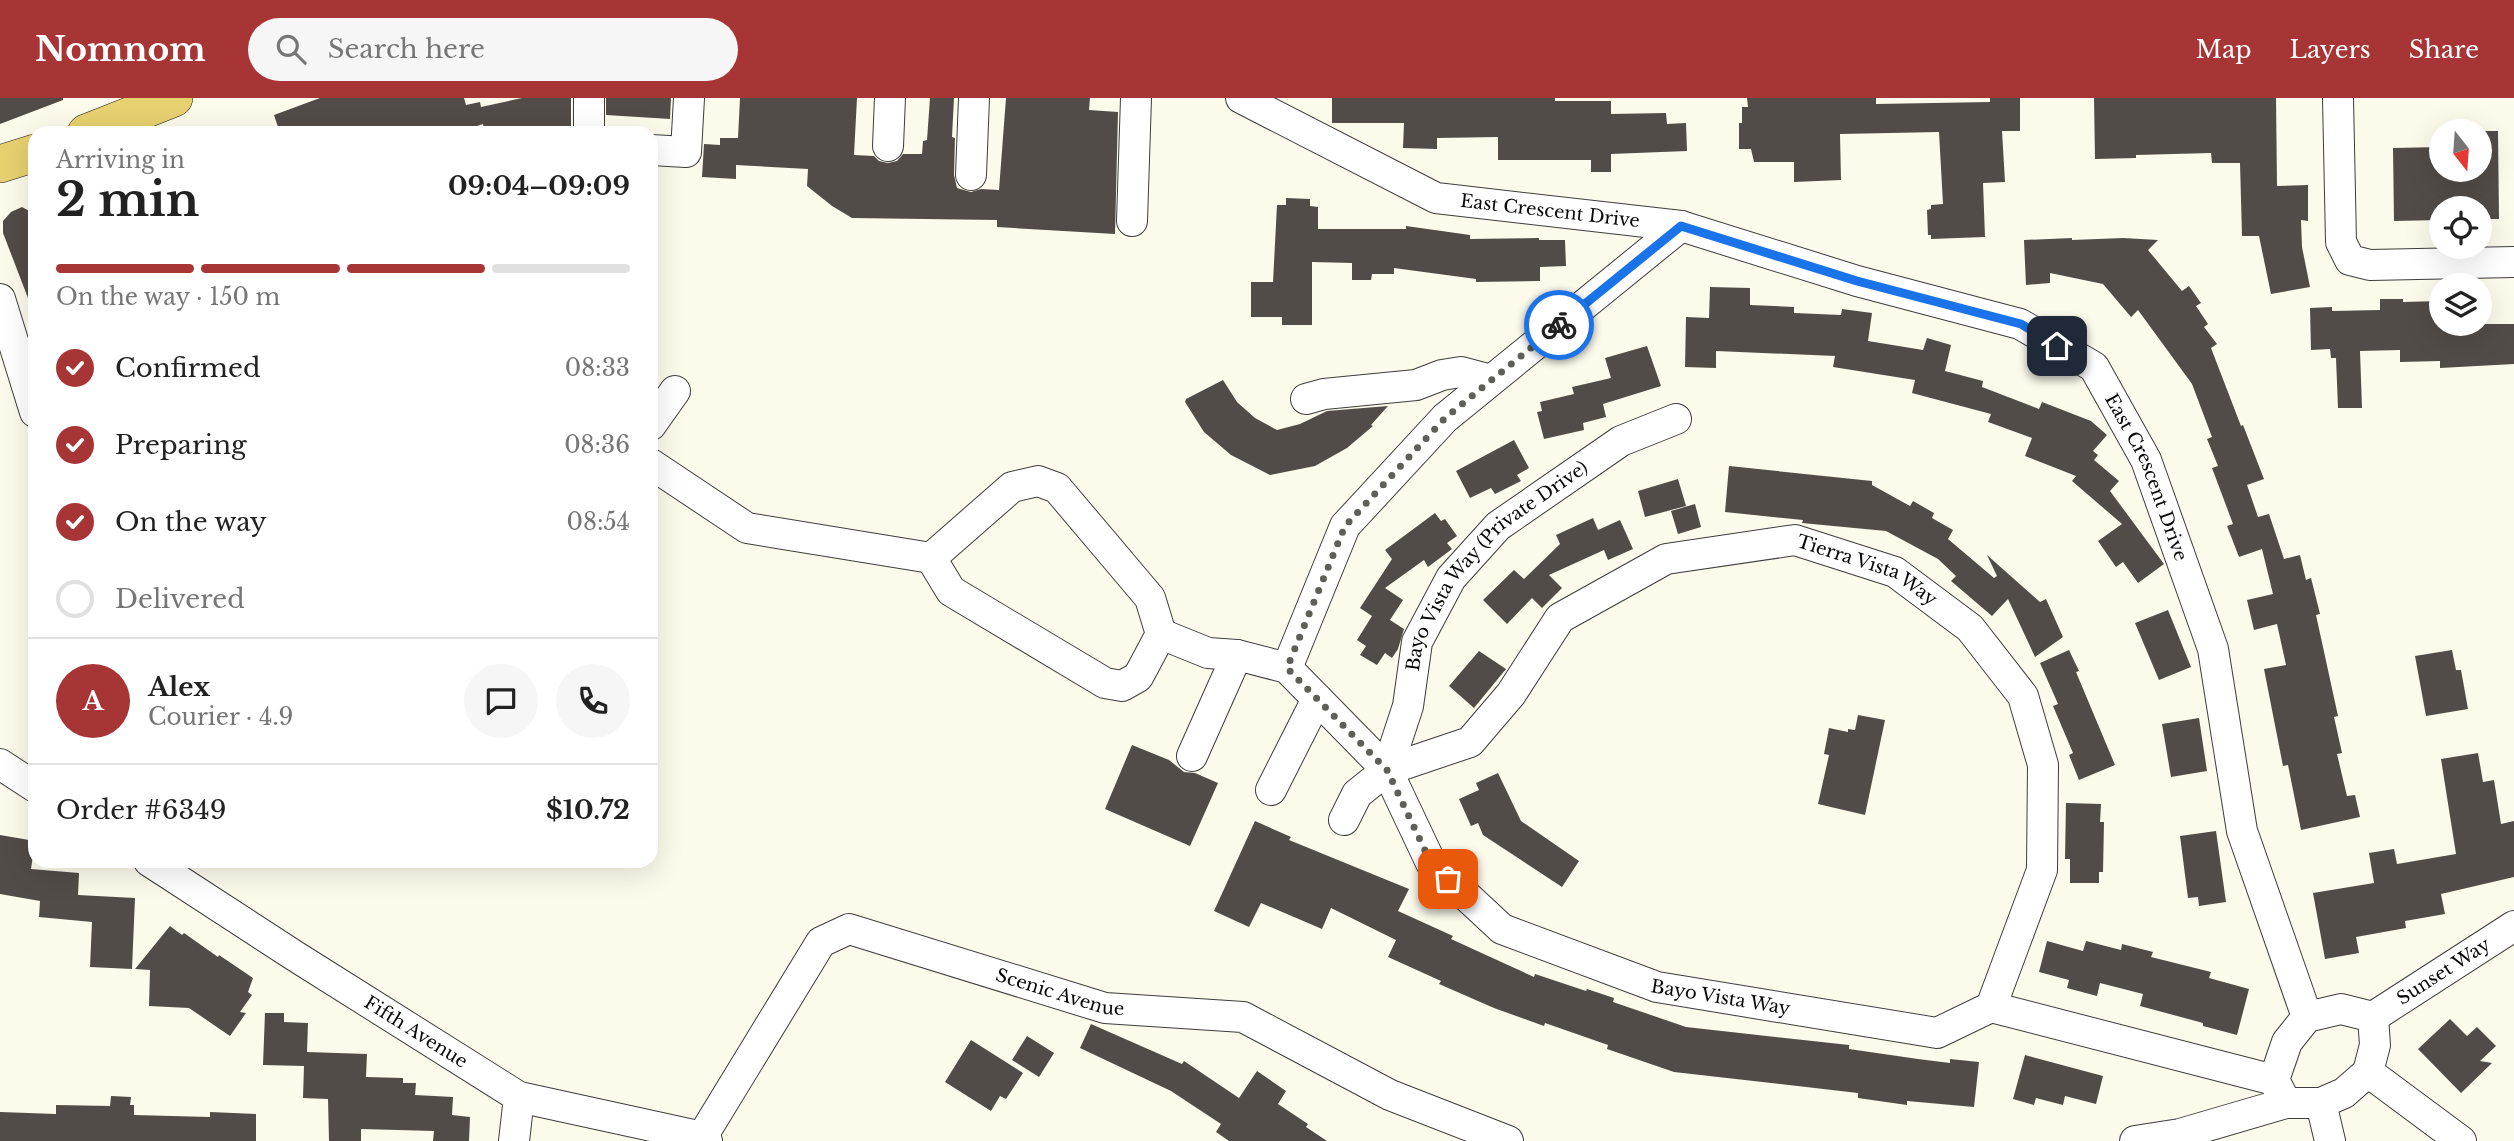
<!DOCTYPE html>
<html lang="en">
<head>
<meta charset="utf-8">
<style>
  :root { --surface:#fff; --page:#f6f6f6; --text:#222; --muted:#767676; --line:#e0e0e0; --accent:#a83535 }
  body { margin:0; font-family:"Libre Baskerville",serif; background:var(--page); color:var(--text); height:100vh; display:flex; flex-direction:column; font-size:26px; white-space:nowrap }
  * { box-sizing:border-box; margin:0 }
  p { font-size:23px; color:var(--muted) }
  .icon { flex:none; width:38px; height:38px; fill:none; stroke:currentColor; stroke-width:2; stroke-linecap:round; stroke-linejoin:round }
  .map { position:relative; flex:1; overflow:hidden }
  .details { position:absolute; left:28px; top:28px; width:630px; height:742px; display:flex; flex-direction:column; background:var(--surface); border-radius:21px; box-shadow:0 7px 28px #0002 }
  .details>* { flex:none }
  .needle { width:46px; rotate:163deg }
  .buttons { position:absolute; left:2429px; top:21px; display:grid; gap:14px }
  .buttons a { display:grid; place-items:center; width:63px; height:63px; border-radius:50%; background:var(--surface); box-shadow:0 7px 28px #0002; font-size:35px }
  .pin { position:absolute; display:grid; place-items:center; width:60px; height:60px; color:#fff; margin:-30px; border-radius:14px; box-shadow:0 4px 10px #0006 }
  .courier { position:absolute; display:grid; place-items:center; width:70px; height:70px; margin:-35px; border:5px solid #1a73e8; border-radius:50%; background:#fff; color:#222; box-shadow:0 2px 9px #0007 }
  .head em { font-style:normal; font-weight:800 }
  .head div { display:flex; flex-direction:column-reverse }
  .head { display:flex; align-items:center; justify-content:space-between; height:119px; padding:0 28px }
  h1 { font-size:46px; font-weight:800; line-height:52px }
  .bar { display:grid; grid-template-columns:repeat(4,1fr); gap:10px 7px; align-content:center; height:84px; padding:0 28px }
  .bar i { height:9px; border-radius:5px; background:var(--line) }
  .bar .selected { background:var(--accent) }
  .bar p { grid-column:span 4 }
  .line { display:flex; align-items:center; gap:18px; padding:0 28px; border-top:2px solid var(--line) }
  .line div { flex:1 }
  .round { display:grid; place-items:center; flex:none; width:74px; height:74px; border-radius:37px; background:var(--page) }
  ol { padding:0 28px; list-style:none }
  li { display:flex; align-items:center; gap:21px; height:77px }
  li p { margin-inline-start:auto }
  li .icon { padding:7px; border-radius:50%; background:var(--accent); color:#fff; stroke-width:4 }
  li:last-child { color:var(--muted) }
  li i { width:38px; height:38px; border:4px solid var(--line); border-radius:50% }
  header { display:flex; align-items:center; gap:42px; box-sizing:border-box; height:98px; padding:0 35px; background:var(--accent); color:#fff }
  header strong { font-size:33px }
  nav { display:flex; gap:38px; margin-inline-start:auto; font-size:24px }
  .search { width:490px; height:63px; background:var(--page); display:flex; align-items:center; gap:18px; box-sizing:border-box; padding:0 24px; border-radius:38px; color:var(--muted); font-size:26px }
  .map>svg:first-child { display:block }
  .building { fill:#524c48 }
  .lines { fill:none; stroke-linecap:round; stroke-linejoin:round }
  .minor-casing { stroke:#3d3d3d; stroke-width:32 }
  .major-casing { stroke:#1b1b1b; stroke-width:38 }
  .minor { stroke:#fff; stroke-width:30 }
  .major { stroke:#e7d070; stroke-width:37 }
  .done { stroke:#5f5e59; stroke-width:7; stroke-dasharray:0 12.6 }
  .route { stroke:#1a73e8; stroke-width:9 }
  .labels { text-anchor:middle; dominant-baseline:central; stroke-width:7; stroke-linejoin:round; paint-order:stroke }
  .street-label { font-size:18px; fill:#0a0a0a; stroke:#fff }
</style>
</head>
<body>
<header>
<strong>Nomnom</strong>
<div class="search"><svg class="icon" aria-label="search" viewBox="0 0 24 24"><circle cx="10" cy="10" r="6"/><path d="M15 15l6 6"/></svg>Search here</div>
<nav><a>Map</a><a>Layers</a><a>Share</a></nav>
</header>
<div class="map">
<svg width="2514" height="1043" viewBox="0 0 2514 1043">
  <rect width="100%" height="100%" fill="#fcfaeb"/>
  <!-- building -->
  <g class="building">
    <path d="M0,0H63V2L0,26Z"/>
    <path d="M320,0H464L466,7L480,4L481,9L522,0H571V35H485L483,26L456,35H280L274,17Z"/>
    <path d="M606,0H671L670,21L606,17Z"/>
    <path d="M740,0H857L854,57L874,58L879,63L888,65L897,63L903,56H922L923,43L927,42L930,0H954L952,39L955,40L954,77L957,90L971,94L981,91L999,92L1006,0H1090L1089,12L1118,14L1115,136L997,129V122L852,120L832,108L807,88L808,71L736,67V81L702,79L704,46L720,47V40H738Z"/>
    <path d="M1332,0H1555V3H1611V16L1666,15L1667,26L1686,25L1687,53L1611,56V74H1591V62H1498V39L1437,40V51L1403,50L1404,25H1332Z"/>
    <path d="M1747,0H1876V6L1990,4V0H2020V33H2002L2005,84L1983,85L1985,139L1931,141V137H1928L1927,112L1931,111V107L1943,106L1939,34L1840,36L1841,82L1794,84V64H1754L1751,51H1739V25H1742V9H1748Z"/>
    <path d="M2094,0H2276L2277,88L2308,87V123L2301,122L2302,149L2310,189L2271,196L2259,138H2242L2240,65H2212L2211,55L2136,57V60L2095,61Z"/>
    <path d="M2480,33H2498L2499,121H2480V110H2441V122L2394,123L2393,50L2441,49V72H2480Z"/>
    <path d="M1286,100L1310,101V108L1318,109V131H1406V128L1470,137V141L1539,140V142H1565L1566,168L1540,169V183L1476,184V181L1394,170V176H1372L1371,182H1352V165L1312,164V227H1282V219H1251V184H1273L1277,107H1286Z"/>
    <path d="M22,109L31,114L35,119L33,213L3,135V123L11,114Z"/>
    <path d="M2072,140V142L2123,140L2158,142L2148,152L2182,193L2189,188L2201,205L2196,208L2208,226L2204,229L2217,246L2211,250L2241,328L2243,327L2264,381L2247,387L2258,419L2269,416L2284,461L2300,457L2306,482L2311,480L2320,516L2316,517L2338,618L2334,619L2342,655L2337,656L2347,698L2355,697L2360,719L2301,732L2288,667L2283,668L2264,571L2286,567L2277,526L2254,532L2247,502L2273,496L2262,451L2239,459L2227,428L2233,426L2212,370L2218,368L2207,341L2212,339L2192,286L2138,212L2131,219L2103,186L2050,175V185L2026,187L2024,142Z"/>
    <path d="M1710,189L1750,190V207L1794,209V215L1841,217L1842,211L1872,215L1868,243L1923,252L1927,240L1951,247L1945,273L1983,283L1982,289L2039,311L2042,304L2091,323L2107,337L2093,353L2098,357L2094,362L2119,383L2110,393L2164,466L2138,485L2123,464L2116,469L2098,443L2122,426L2072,383L2076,378L2025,358L2032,340L1988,324L1991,316L1912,295L1915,282L1833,269L1835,258L1716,253V270L1685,269L1686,219L1709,220Z"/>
    <path d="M2380,201H2403V204L2441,203V226H2514V266L2440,270V263L2400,264V252L2360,253L2362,310H2338L2336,260H2331L2330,251L2311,252L2310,210L2332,209V213L2380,212Z"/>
    <path d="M1647,248L1661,288L1603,306L1606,319L1583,325L1584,332L1544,341L1537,314L1542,313L1540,304L1574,296L1572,289L1611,280L1605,260Z"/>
    <path d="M1223,282L1237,304L1255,320L1277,332L1300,326L1327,313L1388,308L1371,327L1373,328L1347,350L1315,368L1270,377L1231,357L1204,334L1185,304L1186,301Z"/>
    <path d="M1514,342L1529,370L1517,377L1521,383L1495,396L1491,390L1470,400L1456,373Z"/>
    <path d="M1729,368L1872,383V387L1910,408L1913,403L1934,415L1932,420L1953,432L1948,441L1994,480L1997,478L1987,457L2040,504L2046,501L2063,539L2035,559L2008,501L1992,518L1951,483L1956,478L1938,461L1886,433L1802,425L1803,422L1725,414Z"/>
    <path d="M1678,381L1686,408L1645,419L1638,393Z"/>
    <path d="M1695,406L1701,429L1678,436L1671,413Z"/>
    <path d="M1435,415L1441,423L1445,421L1457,438L1447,445L1452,451L1428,469L1424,462L1385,490L1403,502L1390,522L1404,531L1398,551L1392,560L1385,555L1377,567L1360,557L1366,548L1357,542L1372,518L1360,510L1392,461L1385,452Z"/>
    <path d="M1593,420L1598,432L1620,422L1633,451L1608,462L1604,452L1549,477L1562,490L1542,510L1532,500L1507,526L1483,502L1514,472L1524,481L1560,446L1556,437Z"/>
    <path d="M2168,512L2191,569L2159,582L2135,525Z"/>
    <path d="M2069,552L2079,573L2076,574L2115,667L2079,682L2069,657L2073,655L2053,608L2058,606L2040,565Z"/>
    <path d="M2452,552L2456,572H2461L2468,611L2426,618L2415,558Z"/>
    <path d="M1479,553L1506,571L1474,610L1449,588Z"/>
    <path d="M1858,617L1885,622L1865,717L1818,706L1829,657L1824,656L1829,630L1848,634V631L1855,632Z"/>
    <path d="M2199,620L2207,673L2171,679L2162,626Z"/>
    <path d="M1132,647L1169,662L1184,674L1195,675L1218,685L1190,748L1105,711Z"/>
    <path d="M2478,655L2483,684L2494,682L2501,726L2514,723V779L2441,796L2445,816L2405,823L2406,830L2356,839L2359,855L2325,861L2313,795L2374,785L2369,755L2394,751L2397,766L2456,756L2441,661Z"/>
    <path d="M1498,675L1521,723L1579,763L1562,789L1483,737L1478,725L1471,728L1459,701L1479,692L1476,685Z"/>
    <path d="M2066,705L2101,706L2100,724H2104L2103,774H2099V785H2070V761H2065Z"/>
    <path d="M1255,723L1291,739L1289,742L1409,791L1398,813L1453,838L1451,841L1534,879L1535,876L1586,893L1587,891L1614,900L1613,904L1686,929L1849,947V951L1918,961L1950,965V961L1979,964L1974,1009L1907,1003V1007L1858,1000V995L1674,974L1607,951L1608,947L1545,925L1544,928L1494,910L1439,886L1441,883L1388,859L1396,842L1331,810L1322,831L1261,805L1249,829L1214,813Z"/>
    <path d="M2216,733L2226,804L2199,808L2198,799L2188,800L2180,738Z"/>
    <path d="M0,737L35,743L31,771L79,775L78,797L135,800L132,871L90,869L92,824L39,819L40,803L0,796Z"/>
    <path d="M170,828L182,837L184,835L218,859L219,857L253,880L248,894L252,897L240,914L246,915L230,938L189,910L149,908L150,872L135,871Z"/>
    <path d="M2047,843L2083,853L2086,843L2121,852L2122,846L2153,854L2151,859L2211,874L2209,880L2249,891L2237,937L2203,928V925L2140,908L2143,896L2100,885L2097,898L2067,890L2069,882L2039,874Z"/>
    <path d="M265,915H284V924L308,925L307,954L367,956L366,979L403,980V985H416L415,997L453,999L452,1017L470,1019L469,1043H433L434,1033L361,1031V1043H329L328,1001L303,1000L304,968L263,967Z"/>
    <path d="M2450,921L2467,938L2477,929L2496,948L2480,963L2492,965L2461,995L2418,951Z"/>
    <path d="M1091,926L1182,966L1184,963L1239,1000L1257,973L1286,993L1278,1006L1308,1026L1306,1029L1327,1043H1229L1216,1034L1221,1026L1171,993L1080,950Z"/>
    <path d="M1027,938L1054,955L1039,979L1012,962Z"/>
    <path d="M971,942L1023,975L1006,1001L1000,998L991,1013L945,984Z"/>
    <path d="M2025,957L2103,978L2096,1006L2065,998L2063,1007L2036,1000L2034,1007L2013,1001Z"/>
    <path d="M111,998L131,999L130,1007H134V1017L210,1019V1014L256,1016V1043H0V1014L56,1016V1007L110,1008Z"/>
  </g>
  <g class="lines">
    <defs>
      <g id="minor">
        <path id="s1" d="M1241,0L1436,100L1681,128L1857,183L2020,226L2094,269L2146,362L2213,551L2242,733L2307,919"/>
        <path d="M2338,0L2341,144L2350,162L2370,167L2514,164"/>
        <path d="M589,35V0"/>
        <path d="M888,48L890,0"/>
        <path d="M651,52L686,54L689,0"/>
        <path d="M971,77L974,0"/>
        <path d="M1132,123L1136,0"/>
        <path d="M0,201L35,314"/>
        <path d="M1306,301L1324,296L1416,287L1442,277L1461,274L1491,282"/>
        <path d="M651,327L675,293"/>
        <path d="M651,366L747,430L931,460"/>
        <path d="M1038,383L1057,390L1150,500L1161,536L1138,579L1122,588L1105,585L951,493L931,460L1012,389Z"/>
        <path id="s2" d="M1161,536L1208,555L1237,557L1287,570L1387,672L1431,765L1502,831L1657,889L1937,935L1991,909L2274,982"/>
        <path d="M1287,570L1345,428L1445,320L1681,128"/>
        <path d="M1192,658L1237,557"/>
        <path d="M0,666L35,689"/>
        <path id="s3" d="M1387,672L1408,608L1417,544L1451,480L1498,428L1621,343L1676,321"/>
        <path d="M1271,692L1317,601"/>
        <path id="s4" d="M1344,722L1357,696L1387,672L1470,644L1511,596L1560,520L1666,461L1795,442L1895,474L1970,530L2023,598L2043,667L2042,772L1991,909"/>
        <path id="s5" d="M149,763L295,858L519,999L702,1039L707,1043"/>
        <path d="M2341,911L2373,919L2375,947L2368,974L2344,995L2321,1005H2286L2274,982L2287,944L2307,919Z"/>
        <path id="s6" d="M2373,919L2514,828"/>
        <path d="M2368,974L2461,1043"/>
        <path d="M2321,1005L2330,1043"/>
        <path id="s7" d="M702,1039L821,844L849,831L1105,910L1243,919L1390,997L1508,1043"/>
        <path d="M514,1043L519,999"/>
        <path d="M2135,1043L2180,1036L2286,1005"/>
      </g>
      <g id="major">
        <path d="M86,35L174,0"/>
        <path d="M0,66L35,55"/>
      </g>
    </defs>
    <!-- minor casing -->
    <use href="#minor" class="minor-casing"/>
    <!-- major casing -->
    <use href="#major" class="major-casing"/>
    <!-- minor -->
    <use href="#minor" class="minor"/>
    <!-- major -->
    <use href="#major" class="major"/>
  </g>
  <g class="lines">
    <!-- done -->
    <path class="done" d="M1448,781L1431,765L1387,672L1287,570L1345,428L1445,320L1559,227"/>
    <!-- route -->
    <path class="route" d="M1559,227L1681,128L1857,183L2021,226L2057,248"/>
  </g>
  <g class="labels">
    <!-- street labels -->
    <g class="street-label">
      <text stroke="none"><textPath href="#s1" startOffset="334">East Crescent Drive</textPath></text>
      <text stroke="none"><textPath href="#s1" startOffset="1027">East Crescent Drive</textPath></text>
      <text stroke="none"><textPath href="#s3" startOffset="242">Bayo Vista Way (Private Drive)</textPath></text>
      <text stroke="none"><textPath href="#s4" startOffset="639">Tierra Vista Way</textPath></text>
      <text stroke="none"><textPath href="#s6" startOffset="84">Sunset Way</textPath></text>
      <text stroke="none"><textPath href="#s7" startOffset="480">Scenic Avenue</textPath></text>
      <text stroke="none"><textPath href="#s2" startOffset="704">Bayo Vista Way</textPath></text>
      <text stroke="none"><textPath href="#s5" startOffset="317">Fifth Avenue</textPath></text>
    </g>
  </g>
</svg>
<div class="buttons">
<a><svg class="needle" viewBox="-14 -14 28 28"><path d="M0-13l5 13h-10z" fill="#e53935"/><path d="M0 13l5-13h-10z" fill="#767676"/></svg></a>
<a><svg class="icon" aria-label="locate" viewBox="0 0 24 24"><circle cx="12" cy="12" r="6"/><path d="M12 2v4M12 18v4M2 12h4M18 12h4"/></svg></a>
<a><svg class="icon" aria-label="layers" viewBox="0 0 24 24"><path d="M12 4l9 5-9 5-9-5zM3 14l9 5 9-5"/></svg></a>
</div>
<div class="pin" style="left:1448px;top:781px;background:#ea580c"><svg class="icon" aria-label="bag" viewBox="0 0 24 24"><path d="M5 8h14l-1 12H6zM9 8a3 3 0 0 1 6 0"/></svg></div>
<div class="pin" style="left:2057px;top:248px;background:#1f2937"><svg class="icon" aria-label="home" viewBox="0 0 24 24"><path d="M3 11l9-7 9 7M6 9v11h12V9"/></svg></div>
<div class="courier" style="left:1559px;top:227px"><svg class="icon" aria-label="bike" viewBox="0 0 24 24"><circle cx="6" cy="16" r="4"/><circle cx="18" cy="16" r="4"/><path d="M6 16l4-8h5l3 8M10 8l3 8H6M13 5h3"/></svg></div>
<section class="details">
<div class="head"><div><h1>2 min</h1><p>Arriving in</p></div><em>09:04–09:09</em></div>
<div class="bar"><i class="selected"></i><i class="selected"></i><i class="selected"></i><i></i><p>On the way · 150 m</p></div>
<ol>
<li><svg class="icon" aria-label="check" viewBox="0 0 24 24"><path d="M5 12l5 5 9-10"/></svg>Confirmed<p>08:33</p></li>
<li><svg class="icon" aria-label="check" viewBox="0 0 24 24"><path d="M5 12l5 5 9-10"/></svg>Preparing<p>08:36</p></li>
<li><svg class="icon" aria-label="check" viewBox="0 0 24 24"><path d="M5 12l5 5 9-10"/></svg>On the way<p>08:54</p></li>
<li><i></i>Delivered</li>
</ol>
<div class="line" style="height:126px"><b class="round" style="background:var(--accent);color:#fff">A</b><div><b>Alex</b><p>Courier · 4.9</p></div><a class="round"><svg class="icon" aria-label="chat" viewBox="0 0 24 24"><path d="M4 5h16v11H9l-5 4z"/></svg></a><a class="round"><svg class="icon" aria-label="phone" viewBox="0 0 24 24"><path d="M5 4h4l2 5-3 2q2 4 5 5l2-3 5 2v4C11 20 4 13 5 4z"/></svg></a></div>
<div class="line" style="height:91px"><div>Order #6349</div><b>$10.72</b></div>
</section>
</div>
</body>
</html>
